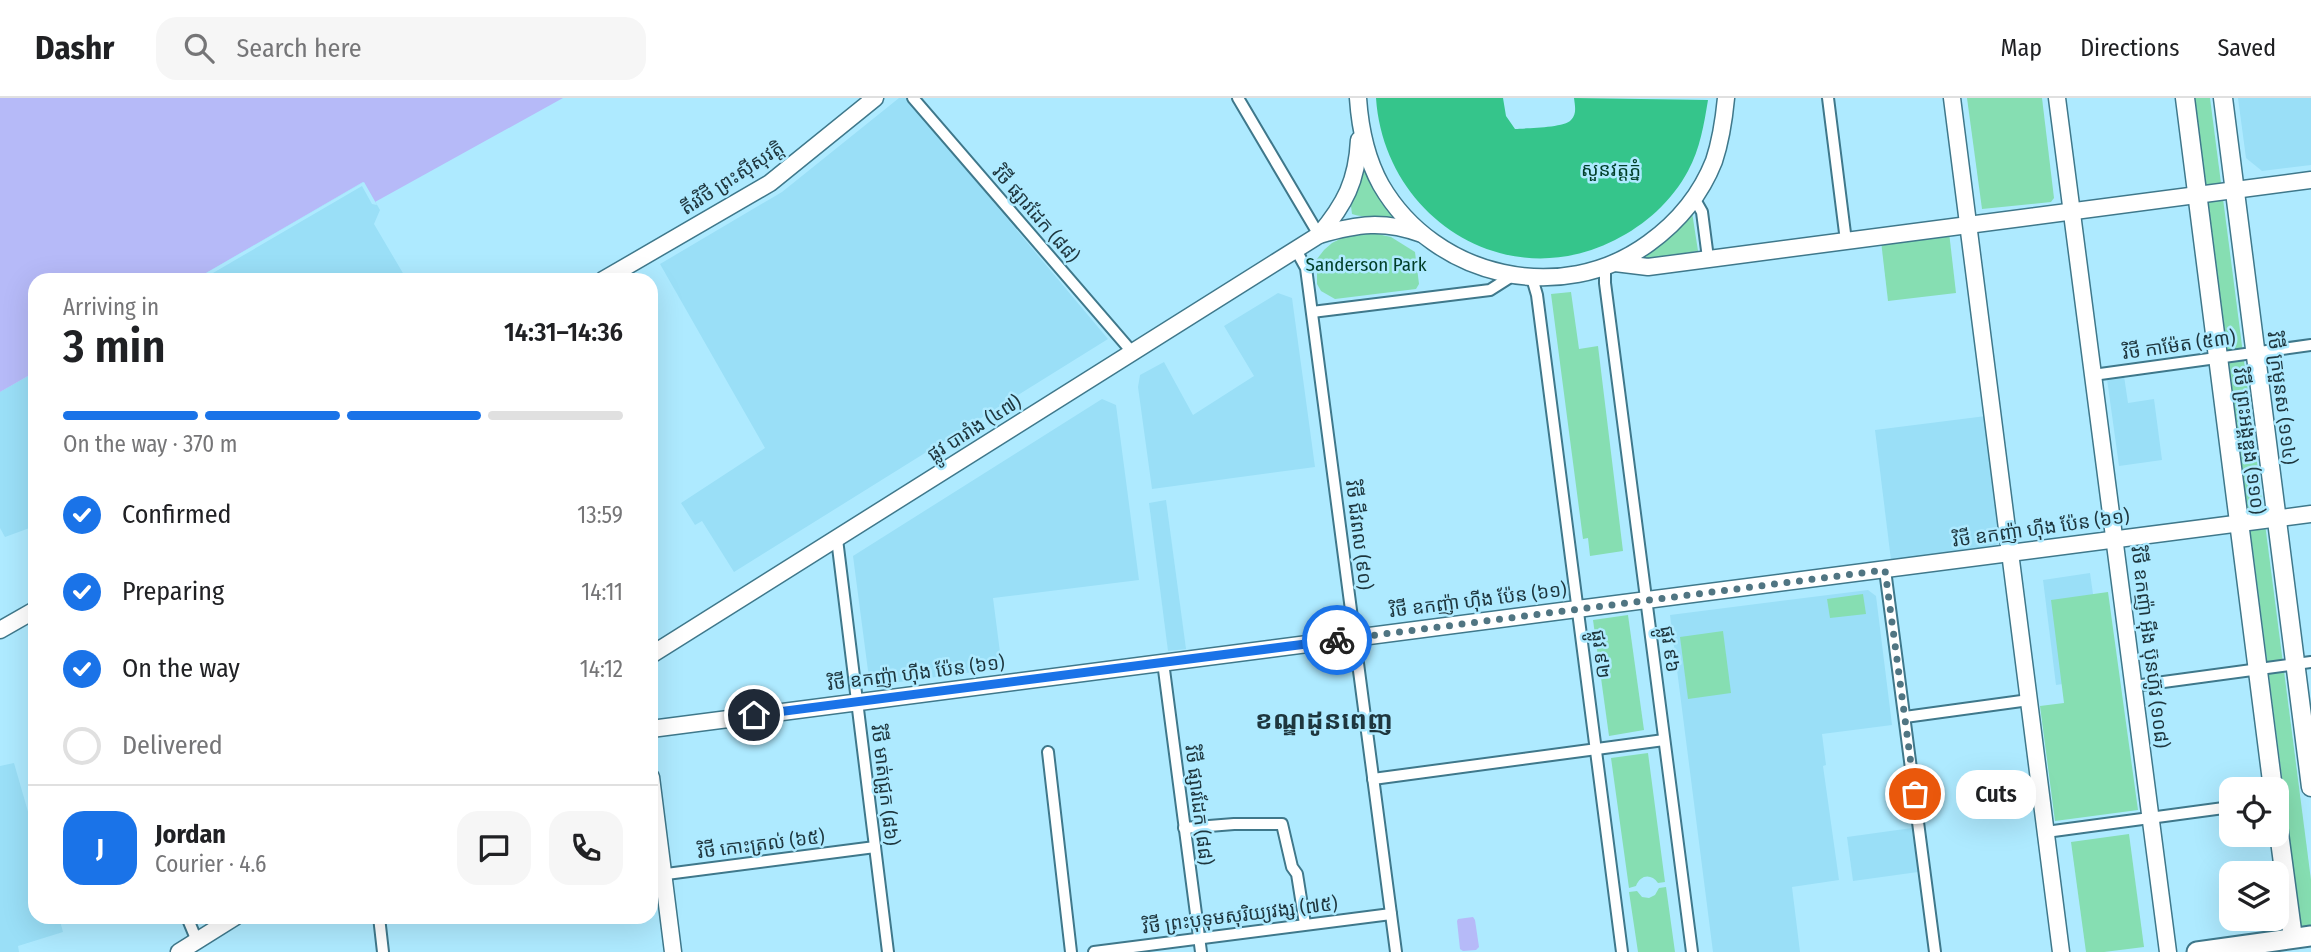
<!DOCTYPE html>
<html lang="en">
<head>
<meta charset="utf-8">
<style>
  :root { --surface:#fff; --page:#f6f6f6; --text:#202124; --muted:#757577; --line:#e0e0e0; --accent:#1a73e8 }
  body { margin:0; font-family:"Fira Sans Condensed","Noto Sans Khmer",sans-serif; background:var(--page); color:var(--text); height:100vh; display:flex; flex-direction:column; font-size:26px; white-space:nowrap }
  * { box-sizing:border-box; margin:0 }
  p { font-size:23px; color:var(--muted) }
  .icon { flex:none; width:38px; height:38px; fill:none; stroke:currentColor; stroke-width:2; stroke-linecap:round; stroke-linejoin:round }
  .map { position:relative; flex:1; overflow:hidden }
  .side { position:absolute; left:28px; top:175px; width:630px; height:651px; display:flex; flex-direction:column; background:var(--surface); border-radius:21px; box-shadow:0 7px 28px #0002 }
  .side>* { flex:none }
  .buttons { position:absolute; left:2219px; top:679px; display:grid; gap:14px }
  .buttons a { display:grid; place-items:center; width:70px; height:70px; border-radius:14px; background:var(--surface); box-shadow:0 7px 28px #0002; font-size:35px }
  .pin { position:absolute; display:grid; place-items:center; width:60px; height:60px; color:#fff; margin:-30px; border:4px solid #fff; border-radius:50%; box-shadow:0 2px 7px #0007 }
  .courier { position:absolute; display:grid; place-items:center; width:70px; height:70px; margin:-35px; border:5px solid #1a73e8; border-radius:50%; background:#fff; color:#222; box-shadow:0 2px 9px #0007 }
  .bubble { position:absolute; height:49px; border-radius:21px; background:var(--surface); box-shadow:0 7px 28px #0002; font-size:23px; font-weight:600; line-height:49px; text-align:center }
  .summary em { font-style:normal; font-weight:600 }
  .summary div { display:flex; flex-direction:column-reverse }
  .summary { display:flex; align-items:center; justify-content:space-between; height:119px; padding:0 35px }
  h1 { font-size:46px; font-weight:600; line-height:52px }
  .bar { display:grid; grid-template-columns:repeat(4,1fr); gap:10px 7px; align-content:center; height:84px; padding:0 35px }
  .bar i { height:9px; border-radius:5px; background:var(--line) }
  .bar .active { background:var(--accent) }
  .bar p { grid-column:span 4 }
  .line { display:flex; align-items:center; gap:18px; padding:0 35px; border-top:2px solid var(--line) }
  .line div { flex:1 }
  .round { display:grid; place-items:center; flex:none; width:74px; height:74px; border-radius:21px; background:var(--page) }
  ol { padding:0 35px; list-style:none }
  li { display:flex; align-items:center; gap:21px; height:77px }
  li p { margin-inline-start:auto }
  li .icon { padding:7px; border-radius:50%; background:var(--accent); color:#fff; stroke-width:4 }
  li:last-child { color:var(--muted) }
  li i { width:38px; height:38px; border:4px solid var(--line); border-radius:50% }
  header { display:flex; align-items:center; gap:42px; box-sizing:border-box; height:98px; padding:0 35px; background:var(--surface); border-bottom:2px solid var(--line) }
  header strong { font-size:33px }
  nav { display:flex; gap:38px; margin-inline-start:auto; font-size:24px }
  .search { width:490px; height:63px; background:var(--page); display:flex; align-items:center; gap:18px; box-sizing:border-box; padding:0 24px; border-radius:21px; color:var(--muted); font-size:26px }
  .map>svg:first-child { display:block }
  .built { fill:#9adff7 }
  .green { fill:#86deb2 }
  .forest { fill:#35c58b }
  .water { fill:#b6baf8 }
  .pier { fill:#aeeaff }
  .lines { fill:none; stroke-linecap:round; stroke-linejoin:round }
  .street-casing { stroke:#3f788b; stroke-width:14 }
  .secondary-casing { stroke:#3f788b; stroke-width:19 }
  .primary-casing { stroke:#3f788b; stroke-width:21 }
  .highway-casing { stroke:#3f788b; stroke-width:23 }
  .street { stroke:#fff; stroke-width:10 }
  .secondary { stroke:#fff; stroke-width:16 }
  .primary { stroke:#fff; stroke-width:18 }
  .highway { stroke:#fff; stroke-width:19 }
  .done { stroke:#507582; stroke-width:7; stroke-dasharray:0 12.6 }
  .route { stroke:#1a73e8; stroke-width:9 }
  .labels { text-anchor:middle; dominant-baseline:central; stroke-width:5; stroke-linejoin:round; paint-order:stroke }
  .park-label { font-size:19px; fill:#013e28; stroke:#aeeaff }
  .street-label { font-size:19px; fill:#1e363e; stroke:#aeeaff }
  .district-label { font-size:26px; font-weight:bold; fill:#1e363e; stroke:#aeeaff }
</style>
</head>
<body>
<header>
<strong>Dashr</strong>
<div class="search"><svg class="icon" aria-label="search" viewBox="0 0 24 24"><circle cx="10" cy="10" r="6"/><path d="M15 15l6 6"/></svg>Search here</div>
<nav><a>Map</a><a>Directions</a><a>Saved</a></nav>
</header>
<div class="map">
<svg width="2311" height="854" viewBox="0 0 2311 854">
  <rect width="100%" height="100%" fill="#aeeaff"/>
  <!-- built -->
  <g class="built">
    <path d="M899,0H906L1108,241L734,474L702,423L695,427L681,405L765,350L660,166L782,94Z"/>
    <path d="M2238,0H2311V67L2262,73L2246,60Z"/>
    <path d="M364,84L380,112L374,126L407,182H194Z"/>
    <path d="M1278,195L1292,200L1315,369L1152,391L1138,289L1140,277L1164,264L1193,317L1254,278L1224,228Z"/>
    <path d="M35,274V428L5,439L0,430V294Z"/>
    <path d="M2124,278L2128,305L2154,301L2162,362L2119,368L2107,281Z"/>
    <path d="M1102,301L1116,307L1139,482L993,500L1002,570L870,588L853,458Z"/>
    <path d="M1986,318L2001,438L2000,444L1996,447L1891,462L1875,332Z"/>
    <path d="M1166,402L1186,551L1168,553L1149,405Z"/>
    <path d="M2090,475L2105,580L2056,587L2043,482Z"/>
    <path d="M1868,492L1876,498L1892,627L1822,636L1826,667L1823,668L1839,782L1792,789L1800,854H1713L1670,517Z"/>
    <path d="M14,665L35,738V819H59L63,834L18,848L19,854H0V668Z"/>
    <path d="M1912,730L1918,774L1853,783L1847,739Z"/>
  </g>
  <!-- green -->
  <g class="green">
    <path d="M1967,0H2042L2054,100L2051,104L1982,111Z"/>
    <path d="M2195,0H2210L2311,782V829L2301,828Z"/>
    <path d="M1364,73H1367L1396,120C1382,117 1366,121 1352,116L1351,108Z"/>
    <path d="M1692,114L1698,153L1647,161L1644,159C1663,146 1678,133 1692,114Z"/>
    <path d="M1949,134L1956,195L1888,203L1881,143Z"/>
    <path d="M1373,135L1391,139L1415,154L1419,186L1416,191L1335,201L1321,193L1317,186V161L1324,152L1332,145L1342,140Z"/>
    <path d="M1571,194L1579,251L1598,248L1623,453L1590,458L1588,440L1583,441L1551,196Z"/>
    <path d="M2108,494L2138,712L2055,723L2040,608L2064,605L2051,502Z"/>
    <path d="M1863,496L1866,516L1830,520L1827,501Z"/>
    <path d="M1628,517L1644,632L1609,638L1593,522Z"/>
    <path d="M1723,533L1731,595L1688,601L1680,539Z"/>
    <path d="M1648,655L1665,784L1658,785C1651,775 1640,777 1636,788L1629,790L1611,660Z"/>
    <path d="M2129,736L2144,849L2104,854H2086L2071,744Z"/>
    <path d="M1666,789L1675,854H1638L1629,794L1637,793L1642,799L1649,800L1655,797L1659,790Z"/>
  </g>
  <!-- forest -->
  <path class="forest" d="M1376,0H1503L1506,18L1515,31C1527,30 1564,30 1571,22C1577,16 1575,8 1574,0L1708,2C1704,26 1700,51 1688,73C1672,103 1645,127 1615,142C1505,198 1384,119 1376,0Z"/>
  <!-- water -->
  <g class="water">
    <path d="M0,0H563L375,104L363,84L194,182H35V274L0,294Z"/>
    <path d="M1473,819L1475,822L1479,849L1476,852L1463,853L1460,851L1457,823L1458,821Z"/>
  </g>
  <!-- pier -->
  <path class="pier" d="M364,84L377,107L372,106L362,88L201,182H194Z"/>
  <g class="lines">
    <defs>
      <g id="street">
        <path d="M913,0L1133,255"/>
        <path d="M1238,0L1319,137"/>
        <path d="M1828,0L1846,143"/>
        <path d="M1694,100L1702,114L1708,160"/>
        <path d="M1296,152L1306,170L1396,854"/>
        <path d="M1605,169V185L1692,854"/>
        <path d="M1532,180L1537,197L1622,854"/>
        <path d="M1312,214L1490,192L1512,178"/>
        <path d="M2093,277L2311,247"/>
        <path d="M837,441L888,854"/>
        <path d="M1885,472L1935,854"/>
        <path d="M1163,564L1201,854"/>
        <path d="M2134,588L2311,564"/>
        <path d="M1905,619L2029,602"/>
        <path d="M1048,654L1071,854"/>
        <path d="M1373,681L1664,642"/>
        <path d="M1184,730L1234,726H1282L1292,769L1297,776L1305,826"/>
        <path d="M2046,734L2231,709"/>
        <path d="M651,778L875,749"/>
        <path d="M187,819L197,843"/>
        <path d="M379,819L383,854"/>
        <path d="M1094,854L1391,816"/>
      </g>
      <g id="secondary">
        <path d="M1358,0C1360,30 1366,60 1381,87C1435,180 1562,209 1649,145C1678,124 1701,96 1714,63C1721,42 1724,21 1726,0"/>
        <path d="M1952,0L2061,854"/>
        <path d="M2057,0L2168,854"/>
        <path d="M1319,137C1345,106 1357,83 1359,42"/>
        <path d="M1615,165L1648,169L2311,82"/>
        <path d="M603,182L770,85L875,0"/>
        <path d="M0,532L35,512"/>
        <path d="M651,557L1319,137C1358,126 1383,122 1422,136"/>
        <path d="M651,631L2311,416"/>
        <path d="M651,679L673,854"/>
        <path d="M179,854L235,819"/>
      </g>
      <g id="primary">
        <path d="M2185,0L2273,691"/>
        <path d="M2223,0L2311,689"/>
        <path d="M2277,720L2293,840"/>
      </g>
      <path id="highway" d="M2197,854L2311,838"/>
    </defs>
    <!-- street casing -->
    <use href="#street" class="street-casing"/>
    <!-- secondary casing -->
    <use href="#secondary" class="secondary-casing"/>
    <!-- primary casing -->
    <use href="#primary" class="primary-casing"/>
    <!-- highway casing -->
    <use href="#highway" class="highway-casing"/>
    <!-- street -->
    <use href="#street" class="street"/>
    <!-- secondary -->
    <use href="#secondary" class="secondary"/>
    <!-- primary -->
    <use href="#primary" class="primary"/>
    <!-- highway -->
    <use href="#highway" class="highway"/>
  </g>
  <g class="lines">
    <!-- done -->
    <path class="done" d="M1337,542L1885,472L1915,696"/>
    <!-- route -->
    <path class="route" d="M754,617L1337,542"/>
  </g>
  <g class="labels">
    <!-- park labels -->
    <g class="park-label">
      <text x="1611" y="71">សួនវត្ដភ្នំ</text>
      <text x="1366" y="166">Sanderson Park</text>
    </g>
    <!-- street labels -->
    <g class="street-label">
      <text transform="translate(732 80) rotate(-33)">តីរវិថី ព្រះស៊ីសុវត្តិ</text>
      <text transform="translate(1036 116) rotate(49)">វិថី ផ្សារដែក (៨៨)</text>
      <text transform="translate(2179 247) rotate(-8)">វិថី កាម៉ែត (៥៣)</text>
      <text transform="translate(2282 300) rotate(83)">វិថី ក្រមួនស (១១៤)</text>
      <text transform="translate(974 330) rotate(-32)">ផ្លូវ បារាំង (៤៧)</text>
      <text transform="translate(2249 343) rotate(83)">វិថី ព្រះអង្គឌួង (១១០)</text>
      <text transform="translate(2041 430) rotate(-8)">វិថី ឧកញ៉ា ហ៊ីង ប៉ែន (៦១)</text>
      <text transform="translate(1359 437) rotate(83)">វិថី ជីវពល (៩០)</text>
      <text transform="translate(1478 502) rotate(-7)">វិថី ឧកញ៉ា ហ៊ីង ប៉ែន (៦១)</text>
      <text transform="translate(2150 549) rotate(83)">វិថី ឧកញ៉ា អ៊ីង ប៊ុនហ៊ូវ (១០៨)</text>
      <text transform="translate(1670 551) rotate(82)">ផ្លូវ ៩៦</text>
      <text transform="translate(1601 556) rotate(83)">ផ្លូវ ៩២</text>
      <text transform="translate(916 575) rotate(-7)">វិថី ឧកញ៉ា ហ៊ីង ប៉ែន (៦១)</text>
      <text transform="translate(885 687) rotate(83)">វិថី មាត់ជ្រូក (៨៦)</text>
      <text transform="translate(1199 707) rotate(83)">វិថី ផ្សារដែក (៨៨)</text>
      <text transform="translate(761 746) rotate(-7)">វិថី កោះត្រល់ (៦៥)</text>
      <text transform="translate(1240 817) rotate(-7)">វិថី ព្រះបុទុមសុរិយ្យវង្ស (៧៥)</text>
    </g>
    <!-- district labels -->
    <g class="district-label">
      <text x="1324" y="622">ខណ្ឌដូនពេញ</text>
    </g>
  </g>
</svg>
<div class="buttons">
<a><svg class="icon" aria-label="locate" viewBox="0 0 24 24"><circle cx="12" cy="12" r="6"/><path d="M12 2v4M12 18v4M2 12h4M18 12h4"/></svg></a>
<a><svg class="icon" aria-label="layers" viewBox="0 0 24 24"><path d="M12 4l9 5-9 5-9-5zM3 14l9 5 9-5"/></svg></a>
</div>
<div class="pin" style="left:1915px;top:696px;background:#ea580c"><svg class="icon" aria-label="bag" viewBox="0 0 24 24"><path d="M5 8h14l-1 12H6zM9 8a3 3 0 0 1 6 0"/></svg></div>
<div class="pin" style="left:754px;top:617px;background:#1f2937"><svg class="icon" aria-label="home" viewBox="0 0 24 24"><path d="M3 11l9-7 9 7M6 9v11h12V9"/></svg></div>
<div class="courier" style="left:1337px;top:542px"><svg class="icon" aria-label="bike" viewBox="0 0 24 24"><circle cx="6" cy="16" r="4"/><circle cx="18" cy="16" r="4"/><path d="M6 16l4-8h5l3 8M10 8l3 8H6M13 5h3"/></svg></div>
<div class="bubble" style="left:1956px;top:672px;width:80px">Cuts</div>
<section class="side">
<div class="summary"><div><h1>3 min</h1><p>Arriving in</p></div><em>14:31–14:36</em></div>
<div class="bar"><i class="active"></i><i class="active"></i><i class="active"></i><i></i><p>On the way · 370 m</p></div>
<ol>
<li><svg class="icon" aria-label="check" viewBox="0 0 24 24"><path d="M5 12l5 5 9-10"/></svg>Confirmed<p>13:59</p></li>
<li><svg class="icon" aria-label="check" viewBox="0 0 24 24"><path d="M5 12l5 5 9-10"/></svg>Preparing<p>14:11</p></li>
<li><svg class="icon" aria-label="check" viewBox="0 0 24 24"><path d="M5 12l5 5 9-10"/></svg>On the way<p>14:12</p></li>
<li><i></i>Delivered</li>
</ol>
<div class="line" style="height:126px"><b class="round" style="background:var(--accent);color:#fff">J</b><div><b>Jordan</b><p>Courier · 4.6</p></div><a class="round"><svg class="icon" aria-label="chat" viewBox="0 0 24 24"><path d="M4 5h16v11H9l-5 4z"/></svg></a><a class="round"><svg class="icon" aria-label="phone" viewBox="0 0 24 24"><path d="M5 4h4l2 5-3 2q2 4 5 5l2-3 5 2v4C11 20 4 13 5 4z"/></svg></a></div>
</section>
</div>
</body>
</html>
